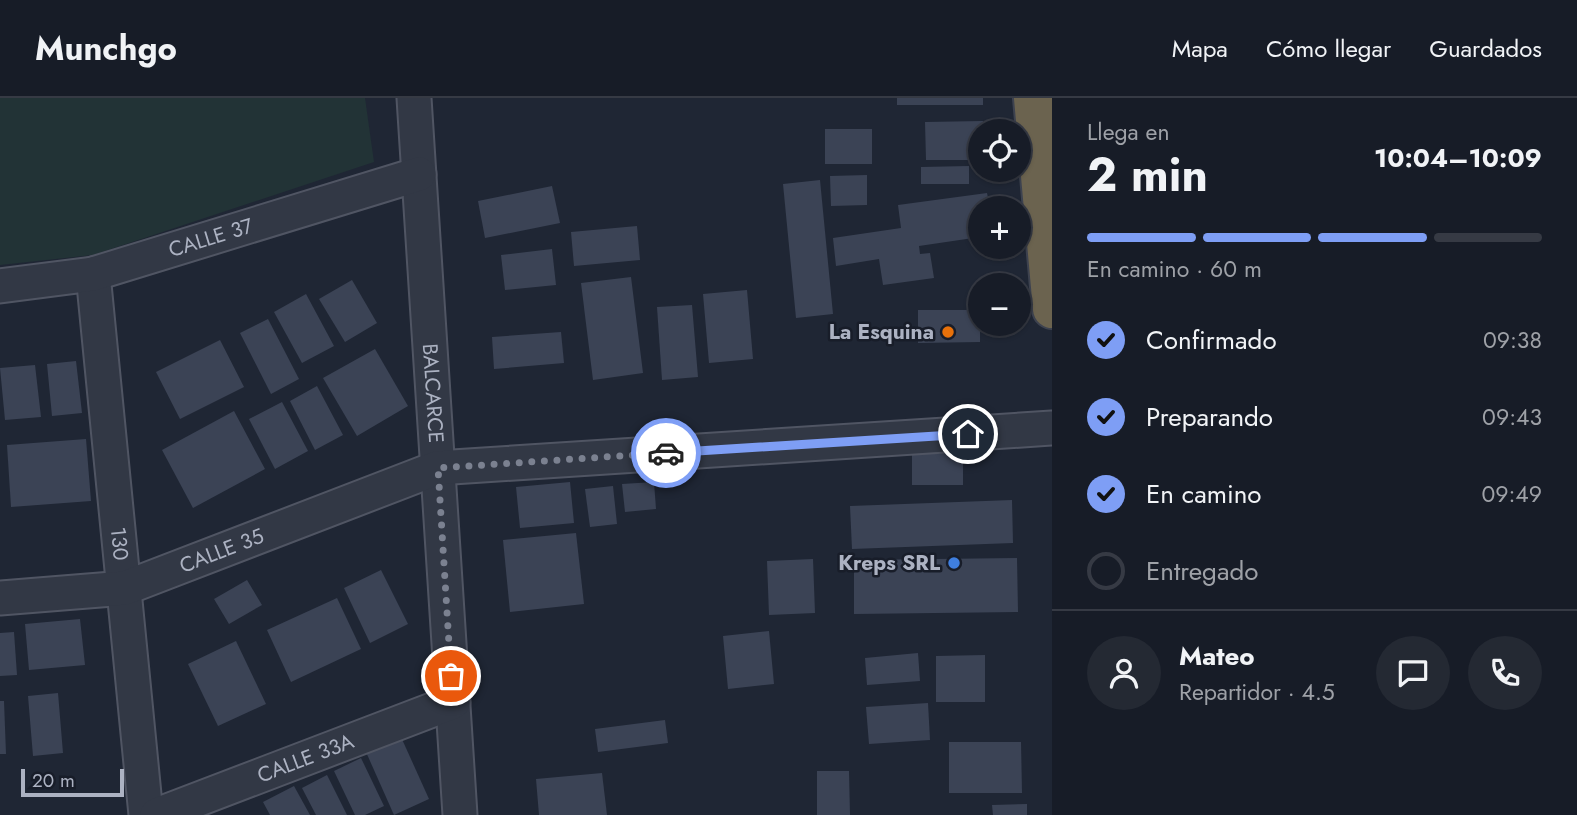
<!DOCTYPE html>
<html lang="es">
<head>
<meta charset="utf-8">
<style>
  :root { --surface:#171c27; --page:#242933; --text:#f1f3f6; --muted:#9ea1a7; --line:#363a44; --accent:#7e9ef5 }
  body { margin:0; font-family:Jost,sans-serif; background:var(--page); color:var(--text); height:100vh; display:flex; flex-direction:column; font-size:26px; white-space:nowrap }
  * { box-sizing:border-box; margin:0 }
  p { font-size:23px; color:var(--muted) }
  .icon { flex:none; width:38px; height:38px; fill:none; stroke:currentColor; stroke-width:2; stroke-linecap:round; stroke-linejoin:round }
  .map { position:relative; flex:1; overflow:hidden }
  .sheet { display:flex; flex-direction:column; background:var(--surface); width:525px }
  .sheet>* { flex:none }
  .controls { position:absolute; left:968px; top:21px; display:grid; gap:14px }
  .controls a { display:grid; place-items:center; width:63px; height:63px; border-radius:50%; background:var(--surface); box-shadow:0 2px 5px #0004,0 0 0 2px var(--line); font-size:35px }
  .scale { position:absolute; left:21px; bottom:18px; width:103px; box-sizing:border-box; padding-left:7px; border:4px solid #acb2c2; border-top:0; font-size:19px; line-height:24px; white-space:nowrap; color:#acb2c2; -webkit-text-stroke:5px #181d29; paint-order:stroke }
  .pin { position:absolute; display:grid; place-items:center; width:60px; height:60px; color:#fff; margin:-30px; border:4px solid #fff; border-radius:50%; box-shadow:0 2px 7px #0007 }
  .courier { position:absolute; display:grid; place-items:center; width:70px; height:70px; margin:-35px; border:5px solid #7e9ef5; border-radius:50%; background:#fff; color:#222; box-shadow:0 2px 9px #0007 }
  .overview em { font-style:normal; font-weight:700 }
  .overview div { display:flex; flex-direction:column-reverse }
  .overview { display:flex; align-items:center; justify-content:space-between; height:119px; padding:0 35px }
  h1 { font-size:46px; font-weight:700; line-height:52px }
  .bar { display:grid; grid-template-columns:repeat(4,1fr); gap:10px 7px; align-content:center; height:84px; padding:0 35px }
  .bar i { height:9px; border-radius:5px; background:var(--line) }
  .bar .selected { background:var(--accent) }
  .bar p { grid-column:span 4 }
  .line { display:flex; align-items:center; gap:18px; padding:0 35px; border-top:2px solid var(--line) }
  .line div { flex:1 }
  .round { display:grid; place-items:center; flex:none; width:74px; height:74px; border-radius:37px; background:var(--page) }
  ol { padding:0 35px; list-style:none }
  li { display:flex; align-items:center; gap:21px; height:77px }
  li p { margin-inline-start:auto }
  li .icon { padding:7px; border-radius:50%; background:var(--accent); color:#111; stroke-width:4 }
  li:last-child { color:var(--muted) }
  li i { width:38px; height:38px; border:4px solid var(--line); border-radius:50% }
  header { display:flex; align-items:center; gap:42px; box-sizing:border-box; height:98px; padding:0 35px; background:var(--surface); border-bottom:2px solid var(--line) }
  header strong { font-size:33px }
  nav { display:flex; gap:38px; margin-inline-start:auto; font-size:24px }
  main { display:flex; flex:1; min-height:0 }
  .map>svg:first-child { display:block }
  .green { fill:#223336 }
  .building { fill:#3b4355 }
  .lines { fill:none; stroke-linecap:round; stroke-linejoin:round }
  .minor-casing { stroke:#505563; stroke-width:37 }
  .highway-casing { stroke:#3d424f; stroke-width:42 }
  .minor { stroke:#323845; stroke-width:33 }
  .highway { stroke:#6b634f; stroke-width:38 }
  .done { stroke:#7b8190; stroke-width:7; stroke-dasharray:0 12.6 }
  .route { stroke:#7e9ef5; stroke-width:9 }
  .food-dot { fill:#e8710a; stroke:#181d29; stroke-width:2.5 }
  .shop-dot { fill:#3f7fe0; stroke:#181d29; stroke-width:2.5 }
  .labels { text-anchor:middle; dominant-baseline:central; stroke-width:5; stroke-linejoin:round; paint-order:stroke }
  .street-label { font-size:21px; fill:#acb2c2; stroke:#181d29 }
  .poi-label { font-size:21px; font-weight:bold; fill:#acb2c2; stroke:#181d29; text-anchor:end }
</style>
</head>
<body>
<header>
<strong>Munchgo</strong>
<nav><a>Mapa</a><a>Cómo llegar</a><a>Guardados</a></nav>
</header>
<main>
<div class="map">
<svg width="1052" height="717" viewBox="0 0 1052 717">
  <rect width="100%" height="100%" fill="#1f2634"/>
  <!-- green -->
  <path class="green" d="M0,0H365L374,64L93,157L0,167Z"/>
  <!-- building -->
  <g class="building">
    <rect x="897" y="0" width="86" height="7"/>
    <path d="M983,23V33H980V62H926L925,24Z"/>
    <rect x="825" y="31" width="47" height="35"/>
    <path d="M969,68V86H921V69Z"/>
    <path d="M867,77V107L831,108L830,78Z"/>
    <path d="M820,82L833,216L796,220L783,86Z"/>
    <path d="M552,88L560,125L485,140L478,103Z"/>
    <path d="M987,95L990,110H980V139L919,148L920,156L930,155L934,180L883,187L879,161L836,168L833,140L901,130L898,107Z"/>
    <path d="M637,128L640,162L574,168L571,134Z"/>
    <path d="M552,151L556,187L505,192L501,157Z"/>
    <path d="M631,179L643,275L593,282L581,185Z"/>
    <path d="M352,182L377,225L345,244L319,201Z"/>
    <path d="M747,192L753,261L709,265L703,196Z"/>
    <path d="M306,196L334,248L302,265L274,214Z"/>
    <path d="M692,207L698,279L662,282L657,209Z"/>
    <path d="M918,212H980V244L918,245Z"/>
    <path d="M268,221L299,281L271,296L240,235Z"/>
    <path d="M561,234L564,265L494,271L492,239Z"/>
    <path d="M220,242L244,289L180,321L156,274Z"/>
    <path d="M375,251L408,308L357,338L323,280Z"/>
    <path d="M76,263L82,315L52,318L47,266Z"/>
    <path d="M35,267L41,319L5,322L0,270Z"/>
    <path d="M317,288L343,337L315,352L290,303Z"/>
    <path d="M282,304L308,353L275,371L249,321Z"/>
    <path d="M234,313L265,371L193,410L162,352Z"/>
    <path d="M86,341L91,403L11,409L7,347Z"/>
    <path d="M963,354V387H912V355Z"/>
    <path d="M570,384L574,425L520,430L516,389Z"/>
    <path d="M654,384L656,411L625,414L622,386Z"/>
    <path d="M613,388L617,426L590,429L585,391Z"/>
    <path d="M1012,402L1013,445L852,451L850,408Z"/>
    <path d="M576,435L584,506L510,514L503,442Z"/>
    <path d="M1017,460L1018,514L854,516V462Z"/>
    <path d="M813,461L815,515L769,517L767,463Z"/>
    <path d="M381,472L408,526L370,545L344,490Z"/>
    <path d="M247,482L262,507L229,526L214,501Z"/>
    <path d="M337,500L361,551L291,584L267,532Z"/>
    <path d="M80,521L85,567L29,572L25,526Z"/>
    <path d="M769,533L774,586L728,591L723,538Z"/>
    <path d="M14,534L17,577L0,578V535Z"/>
    <path d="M236,543L266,606L218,628L188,566Z"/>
    <path d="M918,555L920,583L867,587L865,560Z"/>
    <path d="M985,557V604H936V558Z"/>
    <path d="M58,595L63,655L33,658L28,598Z"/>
    <path d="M0,603H4L6,656H0Z"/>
    <path d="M928,605L930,642L869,646L866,609Z"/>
    <path d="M665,622L668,645L598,654L595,631Z"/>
    <path d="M401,639L429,701L394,717L366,654Z"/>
    <path d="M949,644H1021L1022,695H949Z"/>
    <path d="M361,660L384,708L365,717H355L334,673Z"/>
    <path d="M817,673H849L850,717H817Z"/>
    <path d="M602,675L607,717H539L536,681Z"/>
    <path d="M327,677L347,717H316L302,690Z"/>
    <path d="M294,688L310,717H270L263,704Z"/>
    <path d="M1027,706V717H993L992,707Z"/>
  </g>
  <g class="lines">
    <defs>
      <g id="minor">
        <path id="s1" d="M414,0L460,717"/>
        <path id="s2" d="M93,176L146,717"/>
        <path id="s3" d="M0,188L93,176L419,76"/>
        <path id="s4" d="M0,500L125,490L437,370L1052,330"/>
        <path id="s5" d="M157,717L453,604"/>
      </g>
      <path id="highway" d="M1033,0L1052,211"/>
    </defs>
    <!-- minor casing -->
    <use href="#minor" class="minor-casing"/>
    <!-- highway casing -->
    <use href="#highway" class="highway-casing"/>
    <!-- minor -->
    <use href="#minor" class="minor"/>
    <!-- highway -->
    <use href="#highway" class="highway"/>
  </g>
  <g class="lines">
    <!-- done -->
    <path class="done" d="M451,578L438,370L666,355"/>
    <!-- route -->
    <path class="route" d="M666,355L968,336"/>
  </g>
  <!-- markers -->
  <circle class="food-dot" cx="948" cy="234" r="7"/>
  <circle class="shop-dot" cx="954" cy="465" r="7"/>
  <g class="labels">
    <!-- street labels -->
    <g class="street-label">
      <text stroke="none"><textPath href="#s3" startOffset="217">CALLE 37</textPath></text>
      <text stroke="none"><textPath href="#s1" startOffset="296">BALCARCE</textPath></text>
      <text stroke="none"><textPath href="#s2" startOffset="271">130</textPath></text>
      <text stroke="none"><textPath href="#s4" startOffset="229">CALLE 35</textPath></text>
      <text stroke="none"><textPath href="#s5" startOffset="159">CALLE 33A</textPath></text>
    </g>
    <!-- poi labels -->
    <g class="poi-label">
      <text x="934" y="234">La Esquina</text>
      <text x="940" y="465">Kreps SRL</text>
    </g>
  </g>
</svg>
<div class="controls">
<a><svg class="icon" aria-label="locate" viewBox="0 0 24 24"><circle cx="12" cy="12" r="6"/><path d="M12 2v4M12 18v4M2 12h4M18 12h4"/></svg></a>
<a>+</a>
<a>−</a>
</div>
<div class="scale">20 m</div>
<div class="pin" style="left:451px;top:578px;background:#ea580c"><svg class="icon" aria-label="bag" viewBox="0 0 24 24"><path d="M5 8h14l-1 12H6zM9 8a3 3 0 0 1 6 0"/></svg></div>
<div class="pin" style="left:968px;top:336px;background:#1f2937"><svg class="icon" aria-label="home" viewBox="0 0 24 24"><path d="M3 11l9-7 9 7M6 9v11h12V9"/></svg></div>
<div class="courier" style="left:666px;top:355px"><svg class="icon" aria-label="car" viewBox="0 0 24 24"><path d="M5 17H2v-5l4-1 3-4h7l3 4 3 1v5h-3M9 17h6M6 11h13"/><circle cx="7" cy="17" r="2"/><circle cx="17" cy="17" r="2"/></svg></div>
</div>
<section class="sheet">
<div class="overview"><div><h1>2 min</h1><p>Llega en</p></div><em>10:04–10:09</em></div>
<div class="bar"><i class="selected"></i><i class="selected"></i><i class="selected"></i><i></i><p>En camino · 60 m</p></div>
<ol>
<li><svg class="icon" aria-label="check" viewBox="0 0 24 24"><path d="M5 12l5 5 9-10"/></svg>Confirmado<p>09:38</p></li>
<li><svg class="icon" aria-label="check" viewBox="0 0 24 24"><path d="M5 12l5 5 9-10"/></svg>Preparando<p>09:43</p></li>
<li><svg class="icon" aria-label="check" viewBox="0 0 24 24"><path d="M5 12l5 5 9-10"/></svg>En camino<p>09:49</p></li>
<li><i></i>Entregado</li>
</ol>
<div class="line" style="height:126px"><a class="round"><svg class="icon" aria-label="person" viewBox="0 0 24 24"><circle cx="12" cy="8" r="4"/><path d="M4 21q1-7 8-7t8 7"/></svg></a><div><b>Mateo</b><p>Repartidor · 4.5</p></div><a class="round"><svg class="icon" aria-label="chat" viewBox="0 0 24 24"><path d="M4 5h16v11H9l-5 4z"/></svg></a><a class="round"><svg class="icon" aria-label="phone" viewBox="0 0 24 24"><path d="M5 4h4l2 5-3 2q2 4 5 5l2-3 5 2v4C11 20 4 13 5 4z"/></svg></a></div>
</section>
</main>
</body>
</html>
